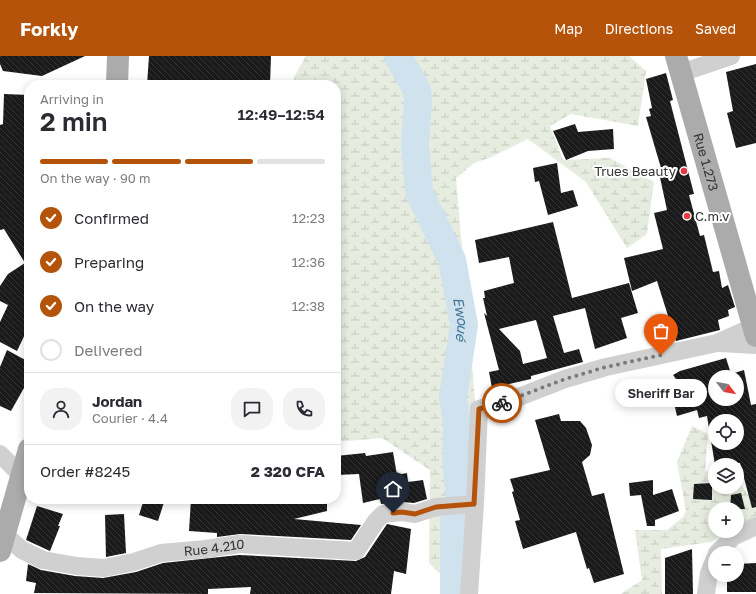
<!DOCTYPE html>
<html lang="en">
<head>
<meta charset="utf-8">
<style>
  :root { --surface:#fff; --page:#f2f2f3; --text:#2b2b33; --muted:#7c7c81; --line:#e1e1e2; --accent:#b45309 }
  body { margin:0; font-family:"Golos Text",sans-serif; background:var(--page); color:var(--text); height:100vh; display:flex; flex-direction:column; font-size:15px; white-space:nowrap }
  * { box-sizing:border-box; margin:0 }
  p { font-size:13px; color:var(--muted) }
  .icon { flex:none; width:22px; height:22px; fill:none; stroke:currentColor; stroke-width:2; stroke-linecap:round; stroke-linejoin:round }
  .map { position:relative; flex:1; overflow:hidden }
  .drawer { position:absolute; left:24px; top:24px; width:317px; height:424px; display:flex; flex-direction:column; background:var(--surface); border-radius:16px; box-shadow:0 2px 10px #0003 }
  .drawer>* { flex:none }
  .needle { width:26px; rotate:121deg }
  .buttons { position:absolute; left:708px; top:314px; display:grid; gap:8px }
  .buttons a { display:grid; place-items:center; width:36px; height:36px; border-radius:50%; background:var(--surface); box-shadow:0 2px 10px #0003; font-size:20px }
  .pin { position:absolute; display:grid; place-items:center; width:34px; height:34px; color:#fff; margin:-41px -17px; border-radius:50% 50% 50% 0; rotate:-45deg; box-shadow:0 0 4px #0007 }
  .pin .icon { rotate:45deg }
  .courier { position:absolute; display:grid; place-items:center; width:40px; height:40px; margin:-20px; border:3px solid #b45309; border-radius:50%; background:#fff; color:#222; box-shadow:0 1px 5px #0007 }
  .bubble { position:absolute; height:28px; border-radius:14px; background:var(--surface); box-shadow:0 2px 10px #0003; font-size:13px; font-weight:600; line-height:28px; text-align:center }
  .summary em { font-style:normal; font-weight:600 }
  .summary div { display:flex; flex-direction:column-reverse }
  .summary { display:flex; align-items:center; justify-content:space-between; height:68px; padding:0 16px }
  h1 { font-size:26px; font-weight:600; line-height:30px }
  .bar { display:grid; grid-template-columns:repeat(4,1fr); gap:6px 4px; align-content:center; height:48px; padding:0 16px }
  .bar i { height:5px; border-radius:3px; background:var(--line) }
  .bar .on { background:var(--accent) }
  .bar p { grid-column:span 4 }
  .line { display:flex; align-items:center; gap:10px; padding:0 16px; border-top:1px solid var(--line) }
  .line div { flex:1 }
  .round { display:grid; place-items:center; flex:none; width:42px; height:42px; border-radius:16px; background:var(--page) }
  ol { padding:0 16px; list-style:none }
  li { display:flex; align-items:center; gap:12px; height:44px }
  li p { margin-inline-start:auto }
  li .icon { padding:4px; border-radius:50%; background:var(--accent); color:#fff; stroke-width:4 }
  li:last-child { color:var(--muted) }
  li i { width:22px; height:22px; border:2px solid var(--line); border-radius:50% }
  header { display:flex; align-items:center; gap:24px; box-sizing:border-box; height:56px; padding:0 20px; background:var(--accent); color:#fff }
  header strong { font-size:19px }
  nav { display:flex; gap:22px; margin-inline-start:auto; font-size:14px }
  .map>svg:first-child { display:block }
  .wetland { fill:url(#wetland-marsh) }
  .lines { fill:none; stroke-linecap:round; stroke-linejoin:round }
  .river { stroke:#cfe2ee; stroke-width:28 }
  .building { fill:url(#building-back-hatch); fill-rule:evenodd }
  .minor { stroke:#d0d0d0; stroke-width:18 }
  .major { stroke:#ababab; stroke-width:22 }
  .done { stroke:#7a7a7a; stroke-width:4; stroke-dasharray:0 7.2 }
  .route { stroke:#b45309; stroke-width:5 }
  .poi-dot { fill:#e63946; stroke:#fff; stroke-width:1.5 }
  .labels { text-anchor:middle; dominant-baseline:central; stroke-width:4; stroke-linejoin:round; paint-order:stroke }
  .street-label { font-size:13px; fill:#333; stroke:#fff }
  .poi-label { font-size:13px; fill:#333; stroke:#fff; text-anchor:end }
  .water-label { font-size:14px; font-style:italic; fill:#3f7597; stroke:#fff }
</style>
</head>
<body>
<header>
<strong>Forkly</strong>
<nav><a>Map</a><a>Directions</a><a>Saved</a></nav>
</header>
<div class="map">
<svg width="756" height="538" viewBox="0 0 756 538">
  <defs>
    <pattern id="wetland-marsh" width="20" height="14" patternUnits="userSpaceOnUse"><rect width="20" height="14" fill="#e6ecdf"/><path d="M1 5h8M5 5V1M11 12h8M15 12V8" fill="none" stroke="#c6cbc0"/></pattern>
    <pattern id="building-back-hatch" width="6" height="6" patternUnits="userSpaceOnUse"><rect width="6" height="6" fill="#1a1a1a"/><path d="M-1 5l2 2M0 0l6 6M5-1l2 2" fill="none" stroke="#333"/></pattern>
  </defs>
  <rect width="100%" height="100%" fill="#fff"/>
  <!-- wetland -->
  <g class="wetland">
    <path d="M306,0H629L646,15L638,70L571,58L550,70L563,104L610,102L654,126L647,178L627,192L586,126L528,83L489,102L474,107L456,122L475,344L470,364L464,538H448L447,524L429,507L430,414L382,382L336,386V29H294V21Z"/>
    <path d="M692,370L708,378L705,415L715,416V431H737V423L756,450V460L737,471V453H715V475H730L711,486L661,493L662,538H621L642,524L635,474H667L683,461L686,455L677,406Z"/>
  </g>
  <g class="lines">
    <!-- river -->
    <path class="river" id="s1" d="M398,0L417,34L418,44L415,89L419,136L452,204L464,269L453,341L457,369L456,403L460,446L454,463V538"/>
  </g>
  <!-- building -->
  <g class="building">
    <path d="M0,0H85L42,20L3,15L0,8Z"/>
    <path d="M149,0H271L270,29H147Z"/>
    <path d="M756,8V87L736,92L727,57L733,55L726,16Z"/>
    <path d="M666,17L673,44L670,45L694,138L689,139L700,180L704,179L713,216L719,215L722,232L728,229L735,251L728,254L729,260L718,264L720,274L676,285L657,225L632,235L624,202L663,193L654,157L667,154L658,112H661L646,61L651,60L649,53L652,52L646,23Z"/>
    <path d="M4,38L29,39V270L17,295L0,286V266L8,249L0,245V230L8,218L25,207L4,173L0,174V69L3,68Z"/>
    <path d="M575,68L578,76L613,73L614,93L588,95L566,104L553,75Z"/>
    <path d="M557,107L561,137L573,134L578,150L548,159L539,125L535,126L533,112Z"/>
    <path d="M553,166L572,242L629,227L638,257L621,262L627,282L595,293L585,252L553,260L564,297L579,293L583,306L531,320V323L492,332L489,316L499,314L484,257L487,260L483,242H485L484,235L514,227L509,201L479,207L475,184ZM536,264L547,302L523,308L520,295L499,273Z"/>
    <path d="M7,294L29,306V323L11,355L0,350V311Z"/>
    <path d="M726,302L731,318L744,314L751,349L756,348V451L752,452L740,407L715,409L707,360L699,362L697,354L677,360L671,334L681,330L673,319L680,315ZM715,321H737V343H715ZM715,365H737V387H715Z"/>
    <path d="M559,358L561,365H580L586,372L592,389L590,399L582,406L592,440L604,437L624,518L594,527L589,512L587,513L576,476L523,493L515,465L520,464L512,436L514,435L510,423L550,414L535,364Z"/>
    <path d="M393,396L397,419L407,417L408,426L423,424L427,443L414,447L402,446L381,448L380,443L363,447L359,418L336,419V400L365,397L366,400Z"/>
    <path d="M653,424V439L672,433L679,455L655,464V470H647L641,439L630,440L629,427Z"/>
    <path d="M712,427V444L693,443L694,428Z"/>
    <path d="M741,437L745,453H730L731,439Z"/>
    <path d="M144,443H165L158,465L139,459Z"/>
    <path d="M191,443L327,444V455L294,463L361,469L351,484L240,478L217,481V477L189,475Z"/>
    <path d="M37,450L63,458L58,470H60L50,495L26,484Z"/>
    <path d="M124,458L126,497L106,501L105,459Z"/>
    <path d="M387,468L411,473L406,518L394,515L391,538H250L251,531L208,533V538L34,537L36,527L26,525L28,508L41,514L75,520L103,522L136,516L163,507L239,499L356,505L365,501Z"/>
    <path d="M692,493L693,538H665V502Z"/>
    <path d="M756,507V536H727V519H737V508Z"/>
  </g>
  <g class="lines">
    <!-- minor -->
    <g class="minor">
      <path d="M681,17L731,0"/>
      <path d="M720,287L756,289"/>
      <path d="M0,398L21,419"/>
      <path id="s2" d="M5,479L22,494L43,504L77,510L104,512L134,506L161,497L206,493L239,488L356,495L376,465L383,458L403,456L415,458L436,451L475,448L479,353L506,346L565,323L606,311L717,287L753,271"/>
      <path d="M717,497L733,481L756,470"/>
      <path d="M469,538L475,448"/>
      <path d="M706,538L709,517L715,502"/>
    </g>
    <!-- major -->
    <g class="major">
      <path id="s3" d="M676,0L756,280"/>
      <path d="M117,29L118,0"/>
      <path d="M0,495L29,393"/>
    </g>
  </g>
  <g class="lines">
    <!-- done -->
    <path class="done" d="M502,347L565,323L606,311L661,299"/>
    <!-- route -->
    <path class="route" d="M393,457L402,456L415,458L436,451L474,448L479,353L502,347"/>
  </g>
  <!-- markers -->
  <g class="poi-dot">
    <circle cx="684" cy="115" r="4"/>
    <circle cx="687" cy="160" r="4"/>
  </g>
  <g class="labels">
    <!-- street labels -->
    <g class="street-label">
      <text stroke="none"><textPath href="#s3" startOffset="110">Rue 1.273</textPath></text>
      <text stroke="none"><textPath href="#s2" startOffset="220">Rue 4.210</textPath></text>
    </g>
    <!-- poi labels -->
    <g class="poi-label">
      <text x="676" y="115">Trues Beauty</text>
      <text x="695" y="160" text-anchor="start">C.m.v</text>
    </g>
    <!-- water labels -->
    <g class="water-label">
      <text stroke="none"><textPath href="#s1" startOffset="277">Ewoué</textPath></text>
    </g>
  </g>
</svg>
<div class="buttons">
<a><svg class="needle" viewBox="-14 -14 28 28"><path d="M0-13l5 13h-10z" fill="#e53935"/><path d="M0 13l5-13h-10z" fill="#7c7c81"/></svg></a>
<a><svg class="icon" aria-label="locate" viewBox="0 0 24 24"><circle cx="12" cy="12" r="6"/><path d="M12 2v4M12 18v4M2 12h4M18 12h4"/></svg></a>
<a><svg class="icon" aria-label="layers" viewBox="0 0 24 24"><path d="M12 4l9 5-9 5-9-5zM3 14l9 5 9-5"/></svg></a>
<a>+</a>
<a>−</a>
</div>
<div class="pin" style="left:661px;top:299px;background:#ea580c"><svg class="icon" aria-label="bag" viewBox="0 0 24 24"><path d="M5 8h14l-1 12H6zM9 8a3 3 0 0 1 6 0"/></svg></div>
<div class="pin" style="left:393px;top:457px;background:#1f2937"><svg class="icon" aria-label="home" viewBox="0 0 24 24"><path d="M3 11l9-7 9 7M6 9v11h12V9"/></svg></div>
<div class="courier" style="left:502px;top:347px"><svg class="icon" aria-label="bike" viewBox="0 0 24 24"><circle cx="6" cy="16" r="4"/><circle cx="18" cy="16" r="4"/><path d="M6 16l4-8h5l3 8M10 8l3 8H6M13 5h3"/></svg></div>
<div class="bubble" style="left:615px;top:323px;width:92px">Sheriff Bar</div>
<section class="drawer">
<div class="summary"><div><h1>2 min</h1><p>Arriving in</p></div><em>12:49–12:54</em></div>
<div class="bar"><i class="on"></i><i class="on"></i><i class="on"></i><i></i><p>On the way · 90 m</p></div>
<ol>
<li><svg class="icon" aria-label="check" viewBox="0 0 24 24"><path d="M5 12l5 5 9-10"/></svg>Confirmed<p>12:23</p></li>
<li><svg class="icon" aria-label="check" viewBox="0 0 24 24"><path d="M5 12l5 5 9-10"/></svg>Preparing<p>12:36</p></li>
<li><svg class="icon" aria-label="check" viewBox="0 0 24 24"><path d="M5 12l5 5 9-10"/></svg>On the way<p>12:38</p></li>
<li><i></i>Delivered</li>
</ol>
<div class="line" style="height:72px"><a class="round"><svg class="icon" aria-label="person" viewBox="0 0 24 24"><circle cx="12" cy="8" r="4"/><path d="M4 21q1-7 8-7t8 7"/></svg></a><div><b>Jordan</b><p>Courier · 4.4</p></div><a class="round"><svg class="icon" aria-label="chat" viewBox="0 0 24 24"><path d="M4 5h16v11H9l-5 4z"/></svg></a><a class="round"><svg class="icon" aria-label="phone" viewBox="0 0 24 24"><path d="M5 4h4l2 5-3 2q2 4 5 5l2-3 5 2v4C11 20 4 13 5 4z"/></svg></a></div>
<div class="line" style="height:52px"><div>Order #8245</div><b>2 320 CFA</b></div>
</section>
</div>
</body>
</html>
